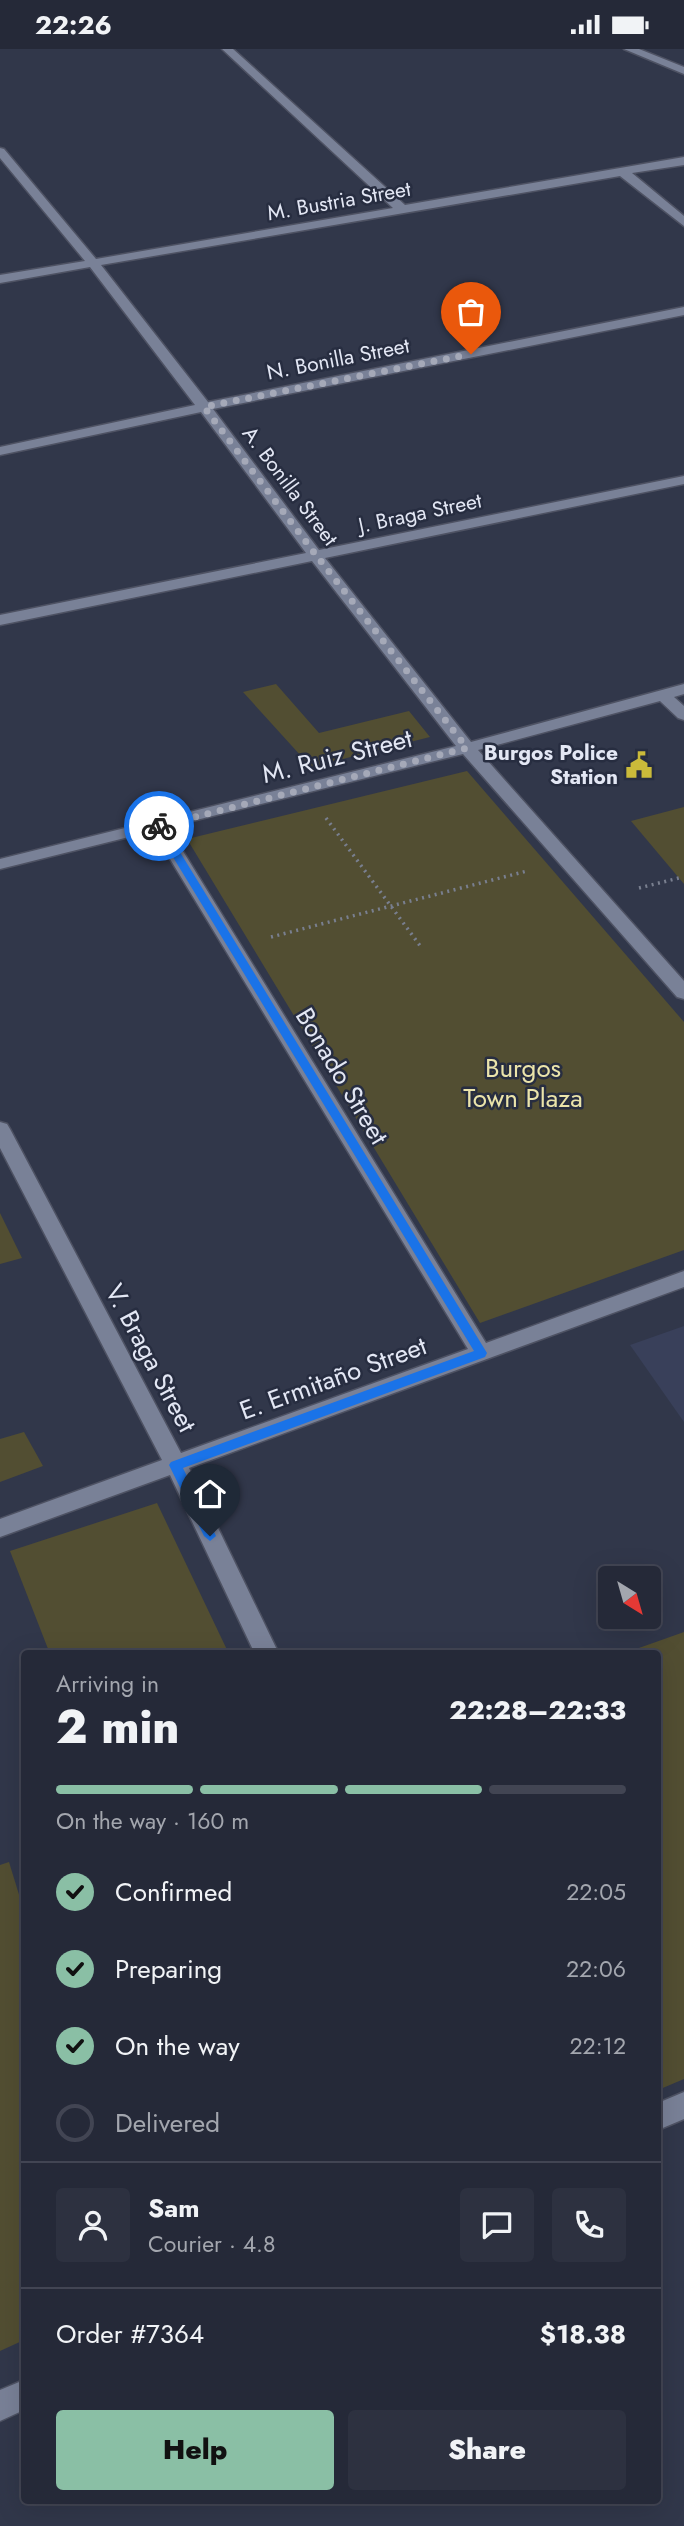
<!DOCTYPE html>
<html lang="en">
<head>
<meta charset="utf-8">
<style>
  :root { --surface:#252938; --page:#2d3140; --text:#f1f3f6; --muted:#a3a6ae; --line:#424553; --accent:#8abfa5 }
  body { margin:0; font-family:Jost,sans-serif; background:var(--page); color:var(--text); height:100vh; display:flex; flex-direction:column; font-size:26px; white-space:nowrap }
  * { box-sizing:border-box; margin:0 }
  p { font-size:23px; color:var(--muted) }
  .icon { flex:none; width:38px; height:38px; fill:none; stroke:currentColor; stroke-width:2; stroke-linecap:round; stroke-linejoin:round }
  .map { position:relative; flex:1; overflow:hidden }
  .side { position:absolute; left:21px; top:1601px; width:640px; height:854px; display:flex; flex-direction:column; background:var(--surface); border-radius:7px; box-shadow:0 7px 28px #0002,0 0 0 2px var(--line) }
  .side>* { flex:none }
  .needle { width:46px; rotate:143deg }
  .buttons { position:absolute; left:598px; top:1517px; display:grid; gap:14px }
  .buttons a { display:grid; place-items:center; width:63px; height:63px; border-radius:7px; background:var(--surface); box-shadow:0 7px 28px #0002,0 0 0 2px var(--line); font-size:35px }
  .pin { position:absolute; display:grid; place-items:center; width:60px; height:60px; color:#fff; margin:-72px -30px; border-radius:50% 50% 50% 0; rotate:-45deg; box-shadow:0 0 7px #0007 }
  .pin .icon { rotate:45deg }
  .courier { position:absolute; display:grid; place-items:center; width:70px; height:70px; margin:-35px; border:5px solid #1a73e8; border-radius:50%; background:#fff; color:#222; box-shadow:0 2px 9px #0007 }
  .summary em { font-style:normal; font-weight:800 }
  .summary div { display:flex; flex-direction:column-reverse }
  .summary { display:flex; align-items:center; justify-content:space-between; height:119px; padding:0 35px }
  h1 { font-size:46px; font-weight:800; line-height:52px }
  .bar { display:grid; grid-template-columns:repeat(4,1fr); gap:10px 7px; align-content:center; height:84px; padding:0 35px }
  .bar i { height:9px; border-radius:5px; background:var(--line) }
  .bar .selected { background:var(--accent) }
  .bar p { grid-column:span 4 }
  .line { display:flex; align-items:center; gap:18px; padding:0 35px; border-top:2px solid var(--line) }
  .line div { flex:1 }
  .round { display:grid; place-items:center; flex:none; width:74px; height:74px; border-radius:7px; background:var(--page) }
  ol { padding:0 35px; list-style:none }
  li { display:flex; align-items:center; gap:21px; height:77px }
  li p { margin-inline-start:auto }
  li .icon { padding:7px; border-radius:50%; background:var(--accent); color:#111; stroke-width:4 }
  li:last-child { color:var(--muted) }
  li i { width:38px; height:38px; border:4px solid var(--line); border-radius:50% }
  .action { display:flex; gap:14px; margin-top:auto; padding:14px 35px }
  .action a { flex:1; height:80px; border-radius:7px; background:var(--accent); color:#111; font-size:28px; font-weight:800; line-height:80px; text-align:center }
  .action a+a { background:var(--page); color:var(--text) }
  .status { display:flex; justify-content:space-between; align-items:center; height:49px; padding:0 35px; background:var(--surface); direction:ltr }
  .status svg { height:19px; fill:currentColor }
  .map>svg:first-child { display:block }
  .built { fill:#39405a }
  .green { fill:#524e32 }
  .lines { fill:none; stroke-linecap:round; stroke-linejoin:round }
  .street-casing { stroke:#4e5263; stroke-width:3 }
  .path { stroke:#797f8f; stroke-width:3.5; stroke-dasharray:2 4.5; stroke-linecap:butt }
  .street { fill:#798197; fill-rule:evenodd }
  .route { fill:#1a73e8 }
  .done { stroke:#a5a9b8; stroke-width:7; stroke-dasharray:0 12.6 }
  .labels { text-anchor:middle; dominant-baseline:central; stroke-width:5; stroke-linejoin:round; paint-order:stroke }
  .far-street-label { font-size:21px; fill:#e3e7f4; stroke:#272d40 }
  .far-poi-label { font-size:21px; font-weight:bold; fill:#e3e7f4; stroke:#272d40; text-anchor:end }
  .street-label { font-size:26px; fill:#e3e7f4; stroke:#272d40 }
  .park-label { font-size:26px; fill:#ebe4aa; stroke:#272d40 }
</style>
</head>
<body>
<div class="status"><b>22:26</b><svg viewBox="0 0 49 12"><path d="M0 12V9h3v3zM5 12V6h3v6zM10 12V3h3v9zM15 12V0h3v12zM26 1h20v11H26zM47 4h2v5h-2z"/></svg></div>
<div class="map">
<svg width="684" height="2477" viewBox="0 0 684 2477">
  <rect width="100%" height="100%" fill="#31374a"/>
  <!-- built -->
  <path class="built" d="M684,1277V1373L630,1296Z"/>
  <!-- green -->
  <g class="green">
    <path d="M276,635L319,684L409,662L430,688L311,718L243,643Z"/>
    <path d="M467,722L684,973V1201L480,1274L187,790Z"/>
    <path d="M684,758V835L631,772Z"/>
    <path d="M0,1164L22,1209L0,1215Z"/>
    <path d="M24,1383L43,1417L0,1433V1390Z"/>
    <path d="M157,1454L229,1605H50L10,1502Z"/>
    <path d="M684,1583V2030L658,2041V1605H622Z"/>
    <path d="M9,1813L24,1862V2291L0,2302V1816Z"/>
  </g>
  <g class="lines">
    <defs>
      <g id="street">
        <path d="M222,0H233L405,156L684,108V116L632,124L684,167V177L620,127L101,216L208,353L684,258V266L213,360L319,501L684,427V435L325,509L471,693L684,635V645L674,648L684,657V671L678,669L660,652L478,701L684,932V950L677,948L463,705L168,778L486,1294L684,1222V1238L189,1419L279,1605H255L170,1426L0,1488V1470L162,1411L0,1099V1073L7,1075L10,1080L181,1404L468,1300L153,782L0,820V810L456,697L312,512L0,576V566L306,504L201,363L0,406V398L195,356L90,218L0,234V226L85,212L0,109V99L4,100L96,210L393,159Z"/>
        <path d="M624,0H639L684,18V25Z"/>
        <path d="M684,2043V2070L658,2081V2054Z"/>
        <path d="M24,2331V2361L0,2372V2341Z"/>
      </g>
    </defs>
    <!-- street casing -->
    <use href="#street" class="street-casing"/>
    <!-- path -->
    <g class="path">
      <path d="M326,769L421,898"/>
      <path d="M639,839L679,829"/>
      <path d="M271,888L527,822"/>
    </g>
    <!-- street -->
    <use href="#street" class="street"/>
  </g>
  <!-- route -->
  <path class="route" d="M156,775L164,777L487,1304L485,1308L183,1419L216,1487L210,1492L204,1487L169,1416L171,1413L474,1302L154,777Z"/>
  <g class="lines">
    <!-- done -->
    <path class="done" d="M159,777L467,699L316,506L204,358L471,305"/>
  </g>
  <!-- icons -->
  <defs>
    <symbol id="civic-bare" viewBox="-9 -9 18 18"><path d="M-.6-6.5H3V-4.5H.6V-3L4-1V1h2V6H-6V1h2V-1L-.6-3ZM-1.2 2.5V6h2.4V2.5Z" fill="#caba3a" stroke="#272d40" stroke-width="2.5" paint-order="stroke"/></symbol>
  </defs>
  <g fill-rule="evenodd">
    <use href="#civic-bare" x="620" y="697" width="38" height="38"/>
  </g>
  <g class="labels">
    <!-- far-street labels -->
    <g class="far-street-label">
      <text transform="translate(339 152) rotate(-10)">M. Bustria Street</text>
      <text transform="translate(338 310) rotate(-11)">N. Bonilla Street</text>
      <text transform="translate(290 437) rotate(53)">A. Bonilla Street</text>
      <text transform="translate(420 464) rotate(-12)">J. Braga Street</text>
    </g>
    <!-- far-poi labels -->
    <g class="far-poi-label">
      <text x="618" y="704">Burgos Police<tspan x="618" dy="24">Station</tspan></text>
    </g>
    <!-- street labels -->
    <g class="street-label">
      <text transform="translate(337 707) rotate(-14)">M. Ruiz Street</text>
      <text transform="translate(342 1027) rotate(59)">Bonado Street</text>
      <text transform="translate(151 1309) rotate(62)">V. Braga Street</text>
      <text transform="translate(333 1329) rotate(-20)">E. Ermitaño Street</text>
    </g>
    <!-- park labels -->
    <g class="park-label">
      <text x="523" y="1019">Burgos<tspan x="523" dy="30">Town Plaza</tspan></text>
    </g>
  </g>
</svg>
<div class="buttons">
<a><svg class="needle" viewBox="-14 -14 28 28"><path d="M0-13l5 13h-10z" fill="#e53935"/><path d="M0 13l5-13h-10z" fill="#a3a6ae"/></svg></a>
</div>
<div class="pin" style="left:471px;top:305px;background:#ea580c"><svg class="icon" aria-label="bag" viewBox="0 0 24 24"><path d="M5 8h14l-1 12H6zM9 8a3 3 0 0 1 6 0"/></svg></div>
<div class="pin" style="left:210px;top:1487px;background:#1f2937"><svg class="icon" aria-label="home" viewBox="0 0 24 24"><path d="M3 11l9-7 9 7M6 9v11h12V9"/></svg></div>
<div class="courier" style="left:159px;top:777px"><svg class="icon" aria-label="bike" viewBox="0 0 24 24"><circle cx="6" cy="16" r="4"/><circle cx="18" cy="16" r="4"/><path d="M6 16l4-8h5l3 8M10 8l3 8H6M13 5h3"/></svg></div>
<section class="side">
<div class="summary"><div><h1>2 min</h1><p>Arriving in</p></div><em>22:28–22:33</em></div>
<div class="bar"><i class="selected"></i><i class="selected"></i><i class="selected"></i><i></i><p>On the way · 160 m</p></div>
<ol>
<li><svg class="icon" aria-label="check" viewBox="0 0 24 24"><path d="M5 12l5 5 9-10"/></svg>Confirmed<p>22:05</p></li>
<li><svg class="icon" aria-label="check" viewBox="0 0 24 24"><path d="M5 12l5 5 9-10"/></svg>Preparing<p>22:06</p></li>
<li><svg class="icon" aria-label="check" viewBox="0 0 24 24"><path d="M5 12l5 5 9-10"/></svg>On the way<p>22:12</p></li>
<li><i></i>Delivered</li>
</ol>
<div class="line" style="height:126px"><a class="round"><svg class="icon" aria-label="person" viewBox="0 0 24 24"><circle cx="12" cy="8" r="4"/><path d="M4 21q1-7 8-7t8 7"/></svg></a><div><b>Sam</b><p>Courier · 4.8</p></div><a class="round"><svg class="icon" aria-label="chat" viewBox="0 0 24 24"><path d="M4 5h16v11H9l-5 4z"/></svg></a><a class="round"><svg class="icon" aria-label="phone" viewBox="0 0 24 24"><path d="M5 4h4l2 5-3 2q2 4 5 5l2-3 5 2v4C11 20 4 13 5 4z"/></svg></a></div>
<div class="line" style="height:91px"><div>Order #7364</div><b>$18.38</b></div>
<div class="action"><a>Help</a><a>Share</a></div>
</section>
</div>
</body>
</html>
